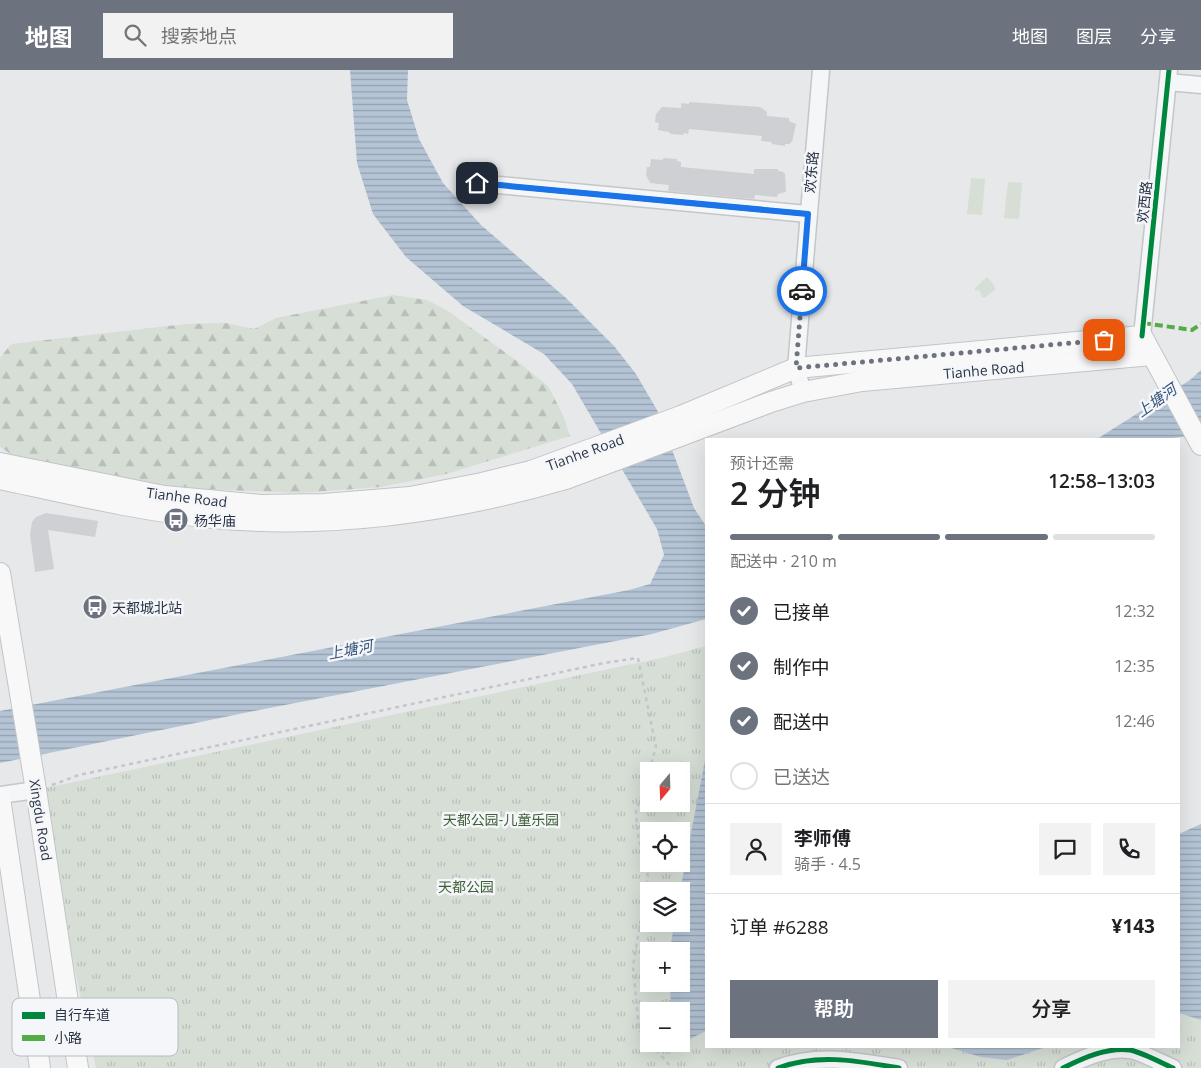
<!DOCTYPE html>
<html lang="zh">
<head>
<meta charset="utf-8">
<style>
  :root { --surface:#fff; --page:#f2f2f2; --text:#202124; --muted:#757577; --line:#e0e0e0; --accent:#6c737f }
  body { margin:0; font-family:"Open Sans","Noto Sans SC",sans-serif; background:var(--page); color:var(--text); height:100vh; display:flex; flex-direction:column; font-size:19px; white-space:nowrap }
  * { box-sizing:border-box; margin:0 }
  p { font-size:16px; color:var(--muted) }
  .icon { flex:none; width:28px; height:28px; fill:none; stroke:currentColor; stroke-width:2; stroke-linecap:round; stroke-linejoin:round }
  .map { position:relative; flex:1; overflow:hidden }
  .panel { position:absolute; left:705px; top:368px; width:475px; height:610px; display:flex; flex-direction:column; background:var(--surface); border-radius:0px; box-shadow:0 5px 20px #0002 }
  .panel>* { flex:none }
  .needle { width:32px; rotate:199deg }
  .buttons { position:absolute; left:640px; top:692px; display:grid; gap:10px }
  .buttons a { display:grid; place-items:center; width:50px; height:50px; border-radius:0px; background:var(--surface); box-shadow:0 5px 20px #0002; font-size:25px }
  .pin { position:absolute; display:grid; place-items:center; width:42px; height:42px; color:#fff; margin:-21px; border-radius:10px; box-shadow:0 2px 8px #0006 }
  .courier { position:absolute; display:grid; place-items:center; width:50px; height:50px; margin:-25px; border:4px solid #1a73e8; border-radius:50%; background:#fff; color:#222; box-shadow:0 1px 6px #0007 }
  .summary em { font-style:normal; font-weight:600 }
  .summary div { display:flex; flex-direction:column-reverse }
  .summary { display:flex; align-items:center; justify-content:space-between; height:85px; padding:0 25px }
  h1 { font-size:32px; font-weight:600; line-height:38px }
  .bar { display:grid; grid-template-columns:repeat(4,1fr); gap:8px 5px; align-content:center; height:60px; padding:0 25px }
  .bar i { height:6px; border-radius:4px; background:var(--line) }
  .bar .on { background:var(--accent) }
  .bar p { grid-column:span 4 }
  .line { display:flex; align-items:center; gap:12px; padding:0 25px; border-top:1px solid var(--line) }
  .line div { flex:1 }
  .round { display:grid; place-items:center; flex:none; width:52px; height:52px; border-radius:0px; background:var(--page) }
  ol { padding:0 25px; list-style:none }
  li { display:flex; align-items:center; gap:15px; height:55px }
  li p { margin-inline-start:auto }
  li .icon { padding:5px; border-radius:50%; background:var(--accent); color:#fff; stroke-width:4 }
  li:last-child { color:var(--muted) }
  li i { width:28px; height:28px; border:2px solid var(--line); border-radius:50% }
  .cta { display:flex; gap:10px; margin-top:auto; padding:10px 25px }
  .cta a { flex:1; height:58px; border-radius:0px; background:var(--accent); color:#fff; font-size:20px; font-weight:600; line-height:58px; text-align:center }
  .cta a+a { background:var(--page); color:var(--text) }
  header { display:flex; align-items:center; gap:30px; box-sizing:border-box; height:70px; padding:0 25px; background:var(--accent); color:#fff }
  header strong { font-size:24px }
  nav { display:flex; gap:28px; margin-inline-start:auto; font-size:18px }
  .search { width:350px; height:45px; background:var(--page); display:flex; align-items:center; gap:12px; box-sizing:border-box; padding:0 18px; border-radius:0px; color:var(--muted); font-size:19px }
  .map>svg:first-child { display:block }
  .grass { fill:#d6ded6 }
  .forest { fill:url(#forest-firs) }
  .park { fill:url(#park-tufts); fill-rule:evenodd }
  .water { fill:url(#water-rules) }
  .building { fill:#ced0d3 }
  .lines { fill:none; stroke-linecap:round; stroke-linejoin:round }
  .minor-casing { stroke:#c4c6c8; stroke-width:19 }
  .major-casing { stroke:#c2c5c8; stroke-width:22 }
  .path { stroke:#c5c6ca; stroke-width:2.5; stroke-dasharray:4 4; stroke-linecap:butt }
  .minor { stroke:#f5f6f7; stroke-width:16 }
  .major { stroke:#f8f8f8; stroke-width:20 }
  .quiet { stroke:#54ac47; stroke-width:4; stroke-dasharray:8 4; stroke-linecap:butt }
  .cycleway-casing { stroke:#f4f6f9; stroke-width:8 }
  .cycleway { stroke:#00873e; stroke-width:5 }
  .done { stroke:#6c737f; stroke-width:5; stroke-dasharray:0 9 }
  .route { stroke:#1a73e8; stroke-width:6 }
  .labels { text-anchor:middle; dominant-baseline:central; stroke-width:5; stroke-linejoin:round; paint-order:stroke }
  .street-label { font-size:14px; fill:#2b3445; stroke:#f4f6f9 }
  .poi-label { font-size:14px; fill:#2b3445; stroke:#f4f6f9; text-anchor:start }
  .park-label { font-size:14px; fill:#3f6138; stroke:#f4f6f9 }
  .water-label { font-size:15px; font-style:italic; fill:#34527a; stroke:#f4f6f9 }
  .key { fill:#f4f6f9; stroke:#b8bcc3; stroke-width:1 }
  .key-label { font-size:14px; fill:#2b3445 }
</style>
</head>
<body>
<header>
<strong>地图</strong>
<div class="search"><svg class="icon" aria-label="search" viewBox="0 0 24 24"><circle cx="10" cy="10" r="6"/><path d="M15 15l6 6"/></svg>搜索地点</div>
<nav><a>地图</a><a>图层</a><a>分享</a></nav>
</header>
<div class="map">
<svg width="1201" height="998" viewBox="0 0 1201 998">
  <defs>
    <pattern id="forest-firs" width="22" height="20" patternUnits="userSpaceOnUse" patternTransform="scale(1.25)"><rect width="22" height="20" fill="#d6ded6"/><path d="M5 1l3.5 6h-7zM16 11l3.5 6h-7z" fill="#b8bfb9"/></pattern>
    <pattern id="park-tufts" width="24" height="20" patternUnits="userSpaceOnUse" patternTransform="scale(1.25)"><rect width="24" height="20" fill="#d6ded6"/><path d="M3 7l-1-3M5 7V3M7 7l1-3M15 17l-1-3M17 17v-4M19 17l1-3" fill="none" stroke="#b8bfb9"/></pattern>
    <pattern id="water-rules" width="6" height="5" patternUnits="userSpaceOnUse" patternTransform="scale(1.25)"><rect width="6" height="5" fill="#b4c4d5"/><path d="M0 2.5h6" fill="none" stroke="#93a0af"/></pattern>
  </defs>
  <rect width="100%" height="100%" fill="#e6e8ea"/>
  <!-- grass -->
  <g class="grass">
    <path d="M971,108L985,109L982,145L967,144Z"/>
    <path d="M1008,112L1022,113L1019,149L1004,148Z"/>
    <path d="M987,207L994,215L995,220L984,228L982,227L980,221L975,220V218Z"/>
  </g>
  <!-- forest -->
  <path class="forest" d="M393,225L427,230L448,241L517,291L548,316L563,345L570,366L446,404L381,417L300,423L157,417L17,388L0,377V288L11,274L186,254L226,253L254,259L276,248Z"/>
  <!-- park -->
  <path class="park" d="M706,576V976H1179V764L1201,754V998H96L36,720L661,588ZM649,701H681V734H649ZM649,761H681V794H649ZM649,821H681V854H649ZM649,881H681V914H649ZM649,941H681V974H649Z"/>
  <!-- water -->
  <g class="water">
    <path d="M350,0H408L407,30L419,69L443,113L481,155L566,228L614,276L636,304L657,340L694,438L706,456V549L652,564L254,641L0,693V641L629,520L650,514L664,485L657,459L572,314L544,284L463,236L406,187L373,144L357,93Z"/>
    <path d="M1201,300V362L1198,365L1164,369H1097L1190,310Z"/>
    <path d="M706,685V878L704,881L706,889V961L688,970L681,971V941H671L670,914H681V881H670L674,854H681V821H680Z"/>
    <path d="M1201,754V950L1179,943V764Z"/>
    <path d="M945,976H1049L1007,990L981,987Z"/>
  </g>
  <!-- building -->
  <g class="building">
    <path d="M689,32L760,37L767,42V46L789,48V51L796,54L792,72H791L790,74H785V76L772,74L771,72L761,71L762,66L689,59L688,64L684,63L683,65L671,64L669,62L658,60L659,53L655,52L656,44L662,37L681,38V33L689,34Z"/>
    <path d="M664,88L677,89V91L681,92V97L754,104V99H778V101L784,102L783,103L785,104L786,122L778,124L777,127L755,125L754,129L668,121L669,115L650,113L646,105L647,97H650L651,89L662,90Z"/>
    <path d="M46,443L98,451L95,467L48,460L54,499L35,502L30,464L32,452L36,447Z"/>
  </g>
  <g class="lines">
    <defs>
      <g id="minor">
        <path d="M1168,12L1201,15"/>
        <path d="M477,113L808,144"/>
        <path d="M1142,266L1169,0"/>
        <path d="M803,322L796,298L821,0"/>
        <path d="M0,725L36,720"/>
        <path d="M778,998C818,983 858,991 899,998"/>
        <path d="M1063,998C1083,988 1107,977 1130,980C1141,982 1162,993 1173,998"/>
      </g>
      <g id="major">
        <path d="M0,393L164,426L208,430L261,435L324,434L410,427L482,413L531,401L681,346L796,298L1142,266L1201,375"/>
        <path d="M0,409C70,424 141,441 213,448C331,459 452,442 566,409L771,332L803,322L862,311L1152,285"/>
        <path d="M0,503L36,720L78,998"/>
        <path d="M0,728L40,998"/>
      </g>
    </defs>
    <!-- minor casing -->
    <use href="#minor" class="minor-casing"/>
    <!-- major casing -->
    <use href="#major" class="major-casing"/>
    <!-- path -->
    <g class="path">
      <path d="M649,702L636,742L638,765L648,806L633,896L639,960L649,971"/>
      <path d="M52,715L79,705L604,593L638,588L656,677L649,701"/>
      <path d="M651,974L672,998"/>
    </g>
    <!-- minor -->
    <use href="#minor" class="minor"/>
    <!-- major -->
    <use href="#major" class="major"/>
    <!-- quiet -->
    <path class="quiet" d="M1143,253L1192,260L1201,254"/>
    <defs>
      <g id="cycleway">
        <path d="M477,113L808,144"/>
        <path d="M1142,266L1169,0"/>
        <path d="M778,998C818,983 858,991 899,998"/>
        <path d="M1063,998C1083,988 1107,977 1130,980C1141,982 1162,993 1173,998"/>
      </g>
    </defs>
    <!-- cycleway casing -->
    <use href="#cycleway" class="cycleway-casing"/>
    <!-- cycleway -->
    <use href="#cycleway" class="cycleway"/>
  </g>
  <g class="lines">
    <!-- done -->
    <path class="done" d="M802,221L796,298L1104,270"/>
    <!-- route -->
    <path class="route" d="M477,113L808,144L802,221"/>
  </g>
  <!-- icons -->
  <defs>
    <symbol id="bus-disc" viewBox="-11 -11 22 22"><circle r="9.5" fill="#6c737f" stroke="#f4f6f9"/><path d="M-5-6H5V4H4V6H2V4H-2V6H-4V4H-5ZM-3.5-4V0h7V-4ZM-3.5 1.2v1.5H-2V1.2ZM2 1.2v1.5H3.5V1.2Z" fill="#fff"/></symbol>
  </defs>
  <g fill-rule="evenodd">
    <use href="#bus-disc" x="162" y="436" width="28" height="28"/>
    <use href="#bus-disc" x="81" y="523" width="28" height="28"/>
  </g>
  <g class="labels">
    <!-- street labels -->
    <g class="street-label">
      <text transform="translate(811 102) rotate(-85)">欢东路</text>
      <text transform="translate(1144 132) rotate(-84)">欢西路</text>
      <text transform="translate(984 300) rotate(-5)">Tianhe Road</text>
      <text transform="translate(585 382) rotate(-20)">Tianhe Road</text>
      <text transform="translate(187 427) rotate(7)">Tianhe Road</text>
      <text transform="translate(41 750) rotate(81)">Xingdu Road</text>
    </g>
    <!-- poi labels -->
    <g class="poi-label">
      <text x="194" y="450">杨华庙</text>
      <text x="112" y="537">天都城北站</text>
    </g>
    <!-- park labels -->
    <g class="park-label">
      <text x="501" y="749">天都公园-儿童乐园</text>
      <text x="466" y="816">天都公园</text>
    </g>
    <!-- water labels -->
    <g class="water-label">
      <text transform="translate(1156 330) rotate(-35)">上塘河</text>
      <text transform="translate(350 579) rotate(-11)">上塘河</text>
    </g>
  </g>
  <!-- legend -->
  <rect x="12" y="928" width="166" height="58" rx="8" class="key"/>
  <rect x="22" y="942" width="23" height="7" fill="#00873e"/>
  <rect x="22" y="965" width="23" height="6" fill="#54ac47"/>
  <g class="key-label">
    <text x="54" y="950">自行车道</text>
    <text x="54" y="973">小路</text>
  </g>
</svg>
<div class="buttons">
<a><svg class="needle" viewBox="-14 -14 28 28"><path d="M0-13l5 13h-10z" fill="#e53935"/><path d="M0 13l5-13h-10z" fill="#757577"/></svg></a>
<a><svg class="icon" aria-label="locate" viewBox="0 0 24 24"><circle cx="12" cy="12" r="6"/><path d="M12 2v4M12 18v4M2 12h4M18 12h4"/></svg></a>
<a><svg class="icon" aria-label="layers" viewBox="0 0 24 24"><path d="M12 4l9 5-9 5-9-5zM3 14l9 5 9-5"/></svg></a>
<a>+</a>
<a>−</a>
</div>
<div class="pin" style="left:1104px;top:270px;background:#ea580c"><svg class="icon" aria-label="bag" viewBox="0 0 24 24"><path d="M5 8h14l-1 12H6zM9 8a3 3 0 0 1 6 0"/></svg></div>
<div class="pin" style="left:477px;top:113px;background:#1f2937"><svg class="icon" aria-label="home" viewBox="0 0 24 24"><path d="M3 11l9-7 9 7M6 9v11h12V9"/></svg></div>
<div class="courier" style="left:802px;top:221px"><svg class="icon" aria-label="car" viewBox="0 0 24 24"><path d="M5 17H2v-5l4-1 3-4h7l3 4 3 1v5h-3M9 17h6M6 11h13"/><circle cx="7" cy="17" r="2"/><circle cx="17" cy="17" r="2"/></svg></div>
<section class="panel">
<div class="summary"><div><h1>2 分钟</h1><p>预计还需</p></div><em>12:58–13:03</em></div>
<div class="bar"><i class="on"></i><i class="on"></i><i class="on"></i><i></i><p>配送中 · 210 m</p></div>
<ol>
<li><svg class="icon" aria-label="check" viewBox="0 0 24 24"><path d="M5 12l5 5 9-10"/></svg>已接单<p>12:32</p></li>
<li><svg class="icon" aria-label="check" viewBox="0 0 24 24"><path d="M5 12l5 5 9-10"/></svg>制作中<p>12:35</p></li>
<li><svg class="icon" aria-label="check" viewBox="0 0 24 24"><path d="M5 12l5 5 9-10"/></svg>配送中<p>12:46</p></li>
<li><i></i>已送达</li>
</ol>
<div class="line" style="height:90px"><a class="round"><svg class="icon" aria-label="person" viewBox="0 0 24 24"><circle cx="12" cy="8" r="4"/><path d="M4 21q1-7 8-7t8 7"/></svg></a><div><b>李师傅</b><p>骑手 · 4.5</p></div><a class="round"><svg class="icon" aria-label="chat" viewBox="0 0 24 24"><path d="M4 5h16v11H9l-5 4z"/></svg></a><a class="round"><svg class="icon" aria-label="phone" viewBox="0 0 24 24"><path d="M5 4h4l2 5-3 2q2 4 5 5l2-3 5 2v4C11 20 4 13 5 4z"/></svg></a></div>
<div class="line" style="height:65px"><div>订单 #6288</div><b>¥143</b></div>
<div class="cta"><a>帮助</a><a>分享</a></div>
</section>
</div>
</body>
</html>
